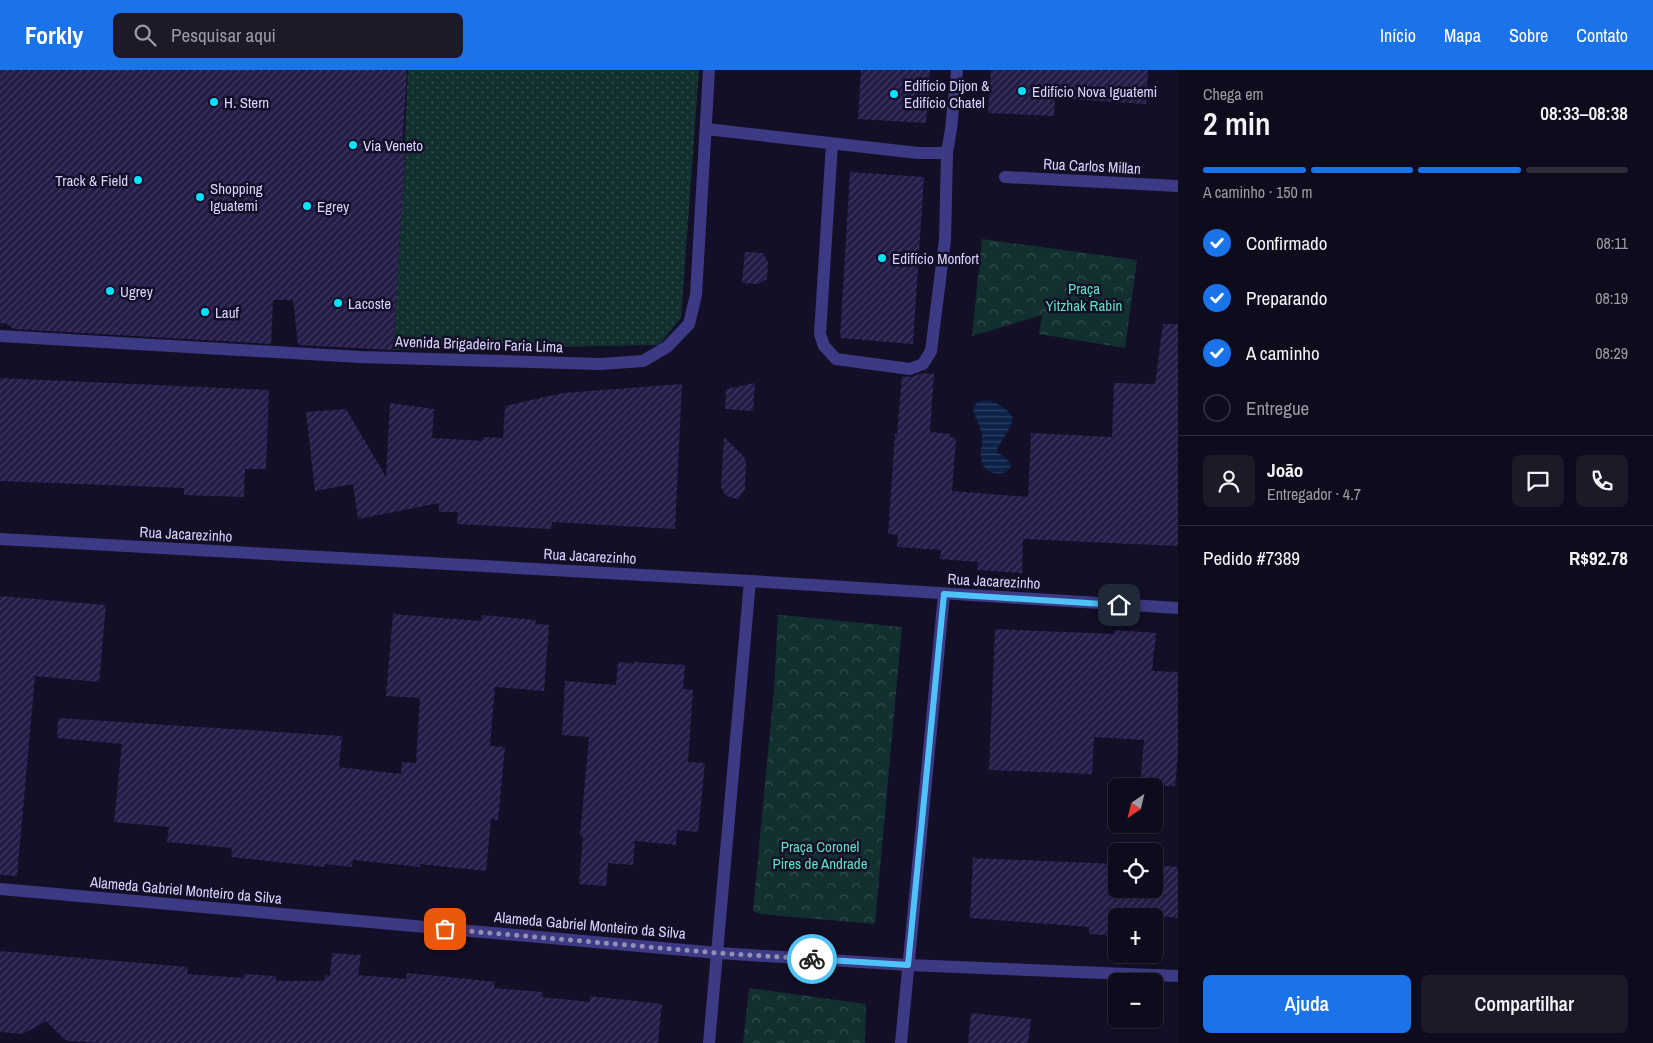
<!DOCTYPE html>
<html lang="pt">
<head>
<meta charset="utf-8">
<style>
  :root { --surface:#0e0b1c; --page:#1c1929; --text:#f1f3f6; --muted:#9b9ba3; --line:#2e2b3b; --accent:#1a73e8 }
  body { margin:0; font-family:"Archivo Narrow",sans-serif; background:var(--page); color:var(--text); height:100vh; display:flex; flex-direction:column; font-size:19px; white-space:nowrap }
  * { box-sizing:border-box; margin:0 }
  p { font-size:16px; color:var(--muted) }
  .icon { flex:none; width:28px; height:28px; fill:none; stroke:currentColor; stroke-width:2; stroke-linecap:round; stroke-linejoin:round }
  .map { position:relative; flex:1; overflow:hidden }
  .side { display:flex; flex-direction:column; background:var(--surface); width:475px }
  .side>* { flex:none }
  .needle { width:32px; rotate:215deg }
  .fabs { position:absolute; left:1108px; top:708px; display:grid; gap:10px }
  .fabs a { display:grid; place-items:center; width:55px; height:55px; border-radius:8px; background:var(--surface); box-shadow:0 1px 4px #0004,0 0 0 1px var(--line); font-size:25px }
  .pin { position:absolute; display:grid; place-items:center; width:42px; height:42px; color:#fff; margin:-21px; border-radius:10px; box-shadow:0 2px 8px #0006 }
  .courier { position:absolute; display:grid; place-items:center; width:50px; height:50px; margin:-25px; border:4px solid #4fc3f7; border-radius:50%; background:#fff; color:#222; box-shadow:0 1px 6px #0007 }
  .summary em { font-style:normal; font-weight:600 }
  .summary div { display:flex; flex-direction:column-reverse }
  .summary { display:flex; align-items:center; justify-content:space-between; height:85px; padding:0 25px }
  h1 { font-size:32px; font-weight:600; line-height:38px }
  .bar { display:grid; grid-template-columns:repeat(4,1fr); gap:8px 5px; align-content:center; height:60px; padding:0 25px }
  .bar i { height:6px; border-radius:4px; background:var(--line) }
  .bar .active { background:var(--accent) }
  .bar p { grid-column:span 4 }
  .line { display:flex; align-items:center; gap:12px; padding:0 25px; border-top:1px solid var(--line) }
  .line div { flex:1 }
  .round { display:grid; place-items:center; flex:none; width:52px; height:52px; border-radius:8px; background:var(--page) }
  ol { padding:0 25px; list-style:none }
  li { display:flex; align-items:center; gap:15px; height:55px }
  li p { margin-inline-start:auto }
  li .icon { padding:5px; border-radius:50%; background:var(--accent); color:#fff; stroke-width:4 }
  li:last-child { color:var(--muted) }
  li i { width:28px; height:28px; border:2px solid var(--line); border-radius:50% }
  .cta { display:flex; gap:10px; margin-top:auto; padding:10px 25px }
  .cta a { flex:1; height:58px; border-radius:8px; background:var(--accent); color:#fff; font-size:20px; font-weight:600; line-height:58px; text-align:center }
  .cta a+a { background:var(--page); color:var(--text) }
  header { display:flex; align-items:center; gap:30px; box-sizing:border-box; height:70px; padding:0 25px; background:var(--accent); color:#fff }
  header strong { font-size:24px }
  nav { display:flex; gap:28px; margin-inline-start:auto; font-size:18px }
  .search { width:350px; height:45px; background:var(--page); display:flex; align-items:center; gap:12px; box-sizing:border-box; padding:0 18px; border-radius:8px; color:var(--muted); font-size:19px }
  main { display:flex; flex:1; min-height:0 }
  .map>svg:first-child { display:block }
  .grass { fill:url(#grass-dots) }
  .park { fill:url(#park-crowns) }
  .water { fill:url(#water-rules) }
  .building { fill:url(#building-hatch) }
  .lines { fill:none; stroke-linecap:round; stroke-linejoin:round }
  .service { stroke:#3d3a85; stroke-width:12 }
  .minor { stroke:#3d3a85; stroke-width:12 }
  .tertiary { stroke:#3d3a85; stroke-width:12 }
  .done { stroke:#948fb3; stroke-width:5; stroke-dasharray:0 9 }
  .route { stroke:#4fc3f7; stroke-width:6 }
  .poi-dot { fill:#00e5ff; stroke:#130f26; stroke-width:2 }
  .labels { text-anchor:middle; dominant-baseline:central; stroke-width:5; stroke-linejoin:round; paint-order:stroke }
  .poi-label { font-size:15px; fill:#d9d4ff; stroke:#130f26; text-anchor:start }
  .street-label { font-size:15px; fill:#d9d4ff; stroke:#130f26 }
  .park-label { font-size:15px; fill:#5fe0c0; stroke:#130f26 }
</style>
</head>
<body>
<header>
<strong>Forkly</strong>
<div class="search"><svg class="icon" aria-label="search" viewBox="0 0 24 24"><circle cx="10" cy="10" r="6"/><path d="M15 15l6 6"/></svg>Pesquisar aqui</div>
<nav><a>Início</a><a>Mapa</a><a>Sobre</a><a>Contato</a></nav>
</header>
<main>
<div class="map">
<svg width="1178" height="973" viewBox="0 0 1178 973">
  <defs>
    <pattern id="grass-dots" width="8" height="8" patternUnits="userSpaceOnUse" patternTransform="scale(1.25)"><rect width="8" height="8" fill="#12302f"/><path d="M2 2h.1M6 6h.1" fill="none" stroke="#344d4e" stroke-width="1.8" stroke-linecap="round"/></pattern>
    <pattern id="park-crowns" width="20" height="18" patternUnits="userSpaceOnUse" patternTransform="scale(1.25)"><rect width="20" height="18" fill="#12302f"/><path d="M2 6a3 3 0 1 1 6 0M12 15a3 3 0 1 1 6 0" fill="none" stroke="#344d4e"/></pattern>
    <pattern id="water-rules" width="6" height="5" patternUnits="userSpaceOnUse" patternTransform="scale(1.25)"><rect width="6" height="5" fill="#0c2248"/><path d="M0 2.5h6" fill="none" stroke="#2f4163"/></pattern>
    <pattern id="building-hatch" width="6" height="6" patternUnits="userSpaceOnUse" patternTransform="scale(1.25)"><rect width="6" height="6" fill="#241b47"/><path d="M-1 1l2-2M0 6l6-6M5 7l2-2" fill="none" stroke="#433b63"/></pattern>
  </defs>
  <rect width="100%" height="100%" fill="#130f26"/>
  <!-- grass -->
  <path class="grass" d="M408,0H699L681,248L659,275L393,280L405,84L404,82Z"/>
  <!-- park -->
  <g class="park">
    <path d="M982,169L1137,190L1125,278L1039,264L1042,245L972,266Z"/>
    <path d="M778,545H782L902,557L875,854L760,844L753,841L774,619Z"/>
    <path d="M749,918L866,934L865,973H743Z"/>
  </g>
  <!-- water -->
  <path class="water" d="M987,330C997,332 1008,339 1013,348L1011,355L997,379L998,383L1007,389L1011,395C1008,407 988,406 983,395C978,386 983,374 982,364C980,355 974,347 973,338L977,332Z"/>
  <!-- building -->
  <g class="building">
    <path d="M0,0H407L402,79L405,84L393,280L298,275L293,230H273L271,274L14,259L7,254L0,253Z"/>
    <path d="M861,0H930L926,53L858,49Z"/>
    <path d="M991,0H1148L1146,34L1055,28L1054,46L988,43Z"/>
    <path d="M850,102L924,107L913,274L840,268Z"/>
    <path d="M745,182L763,183L768,192L767,209L758,214L742,213Z"/>
    <path d="M1163,254H1178V476L1023,469L1022,503L977,500L978,492L940,489L941,480L897,477L898,465L888,464L895,364H897L902,306L912,307L922,303L934,304L930,362L950,364V367L956,368L952,421L1028,427L1031,363L1112,367L1114,313L1155,314Z"/>
    <path d="M0,308L269,320L266,399H245L244,427L184,425V418L0,411Z"/>
    <path d="M755,313L753,341L725,339L726,319Z"/>
    <path d="M682,314L675,459L552,452L551,459L457,454L458,442H439V433L358,449L353,414L315,421L306,342L346,339L386,407L390,333L434,339L432,368L483,371V367L503,368L505,336L563,323Z"/>
    <path d="M724,367L744,387L746,391L745,419L738,429L726,426L721,417Z"/>
    <path d="M0,526L106,535L99,612L35,606L17,806L0,805Z"/>
    <path d="M393,544L481,551L482,545L536,550L535,554L549,555L544,621L495,617L490,676L505,677L498,750L491,749L486,801L420,794V797L353,790L352,797L325,794V797L231,787L232,778L167,772L169,757L114,752L122,674L57,668L58,648L342,666L339,697L401,704L402,692L416,693L420,628L386,626Z"/>
    <path d="M995,559L1114,564V560L1156,563L1152,601L1178,602V684L1175,716H1140L1144,670L1094,667L1092,704L989,700Z"/>
    <path d="M618,592L634,594V592L685,595L683,619L693,620L688,692L705,693L698,762L677,760L676,775L635,771L633,795L608,793L606,816L579,814L583,766H580L589,667L562,665L565,611L616,615Z"/>
    <path d="M973,788L1116,794V819H1154V795L1178,797V848L1128,843V846H1116V866L1089,864V857L970,848Z"/>
    <path d="M0,881L188,897L187,904L244,908V904L276,906V911H324L325,905L330,906L332,883L361,885L358,905L406,909L407,903L449,907L495,912L494,918L543,922L542,927L590,932V926L662,934L658,973H100L68,971L63,968L46,951L23,964L0,962Z"/>
    <path d="M971,943L1031,949L1028,973H968Z"/>
  </g>
  <g class="lines">
    <!-- service -->
    <g class="service">
      <path d="M832,74L820,264L824,276L836,289L910,299L923,294L931,281L945,170L947,83"/>
      <path d="M0,266L360,287L600,294L643,291L667,277L689,254L696,225L709,0"/>
    </g>
    <!-- minor -->
    <g class="minor">
      <path d="M706,59L918,83H947L951,59L957,0"/>
      <path d="M1005,107L1178,116"/>
      <path d="M0,469L750,511L1178,538"/>
      <path d="M709,973L750,511"/>
      <path d="M901,973L944,524"/>
    </g>
    <!-- tertiary -->
    <path class="tertiary" d="M0,819L718,883L908,895L1178,906"/>
  </g>
  <g class="lines">
    <!-- done -->
    <path class="done" d="M445,859L718,883L812,889"/>
    <!-- route -->
    <path class="route" d="M812,889L908,895L944,524L1119,535"/>
  </g>
  <!-- markers -->
  <g class="poi-dot">
    <circle cx="1022" cy="21" r="5"/>
    <circle cx="894" cy="24" r="5"/>
    <circle cx="214" cy="32" r="5"/>
    <circle cx="353" cy="75" r="5"/>
    <circle cx="138" cy="110" r="5"/>
    <circle cx="200" cy="127" r="5"/>
    <circle cx="307" cy="136" r="5"/>
    <circle cx="882" cy="188" r="5"/>
    <circle cx="110" cy="221" r="5"/>
    <circle cx="338" cy="233" r="5"/>
    <circle cx="205" cy="242" r="5"/>
  </g>
  <g class="labels">
    <!-- poi labels -->
    <g class="poi-label">
      <text x="904" y="15">Edifício Dijon &amp;<tspan x="904" dy="17">Edifício Chatel</tspan></text>
      <text x="1032" y="21">Edifício Nova Iguatemi</text>
      <text x="224" y="32">H. Stern</text>
      <text x="363" y="75">Via Veneto</text>
      <text x="128" y="110" text-anchor="end">Track &amp; Field</text>
      <text x="210" y="118">Shopping<tspan x="210" dy="17">Iguatemi</tspan></text>
      <text x="317" y="136">Egrey</text>
      <text x="892" y="188">Edifício Monfort</text>
      <text x="120" y="221">Ugrey</text>
      <text x="348" y="233">Lacoste</text>
      <text x="215" y="242">Lauf</text>
    </g>
    <!-- street labels -->
    <g class="street-label">
      <text transform="translate(1092 96) rotate(3)">Rua Carlos Millan</text>
      <text transform="translate(479 274) rotate(2)">Avenida Brigadeiro Faria Lima</text>
      <text transform="translate(186 464) rotate(3)">Rua Jacarezinho</text>
      <text transform="translate(590 486) rotate(3)">Rua Jacarezinho</text>
      <text transform="translate(994 511) rotate(3)">Rua Jacarezinho</text>
      <text transform="translate(186 820) rotate(5)">Alameda Gabriel Monteiro da Silva</text>
      <text transform="translate(590 855) rotate(5)">Alameda Gabriel Monteiro da Silva</text>
    </g>
    <!-- park labels -->
    <g class="park-label">
      <text x="1084" y="218">Praça<tspan x="1084" dy="17">Yitzhak Rabin</tspan></text>
      <text x="820" y="776">Praça Coronel<tspan x="820" dy="17">Pires de Andrade</tspan></text>
    </g>
  </g>
</svg>
<div class="fabs">
<a><svg class="needle" viewBox="-14 -14 28 28"><path d="M0-13l5 13h-10z" fill="#e53935"/><path d="M0 13l5-13h-10z" fill="#9b9ba3"/></svg></a>
<a><svg class="icon" aria-label="locate" viewBox="0 0 24 24"><circle cx="12" cy="12" r="6"/><path d="M12 2v4M12 18v4M2 12h4M18 12h4"/></svg></a>
<a>+</a>
<a>−</a>
</div>
<div class="pin" style="left:445px;top:859px;background:#ea580c"><svg class="icon" aria-label="bag" viewBox="0 0 24 24"><path d="M5 8h14l-1 12H6zM9 8a3 3 0 0 1 6 0"/></svg></div>
<div class="pin" style="left:1119px;top:535px;background:#1f2937"><svg class="icon" aria-label="home" viewBox="0 0 24 24"><path d="M3 11l9-7 9 7M6 9v11h12V9"/></svg></div>
<div class="courier" style="left:812px;top:889px"><svg class="icon" aria-label="bike" viewBox="0 0 24 24"><circle cx="6" cy="16" r="4"/><circle cx="18" cy="16" r="4"/><path d="M6 16l4-8h5l3 8M10 8l3 8H6M13 5h3"/></svg></div>
</div>
<section class="side">
<div class="summary"><div><h1>2 min</h1><p>Chega em</p></div><em>08:33–08:38</em></div>
<div class="bar"><i class="active"></i><i class="active"></i><i class="active"></i><i></i><p>A caminho · 150 m</p></div>
<ol>
<li><svg class="icon" aria-label="check" viewBox="0 0 24 24"><path d="M5 12l5 5 9-10"/></svg>Confirmado<p>08:11</p></li>
<li><svg class="icon" aria-label="check" viewBox="0 0 24 24"><path d="M5 12l5 5 9-10"/></svg>Preparando<p>08:19</p></li>
<li><svg class="icon" aria-label="check" viewBox="0 0 24 24"><path d="M5 12l5 5 9-10"/></svg>A caminho<p>08:29</p></li>
<li><i></i>Entregue</li>
</ol>
<div class="line" style="height:90px"><a class="round"><svg class="icon" aria-label="person" viewBox="0 0 24 24"><circle cx="12" cy="8" r="4"/><path d="M4 21q1-7 8-7t8 7"/></svg></a><div><b>João</b><p>Entregador · 4.7</p></div><a class="round"><svg class="icon" aria-label="chat" viewBox="0 0 24 24"><path d="M4 5h16v11H9l-5 4z"/></svg></a><a class="round"><svg class="icon" aria-label="phone" viewBox="0 0 24 24"><path d="M5 4h4l2 5-3 2q2 4 5 5l2-3 5 2v4C11 20 4 13 5 4z"/></svg></a></div>
<div class="line" style="height:65px"><div>Pedido #7389</div><b>R$92.78</b></div>
<div class="cta"><a>Ajuda</a><a>Compartilhar</a></div>
</section>
</main>
</body>
</html>
